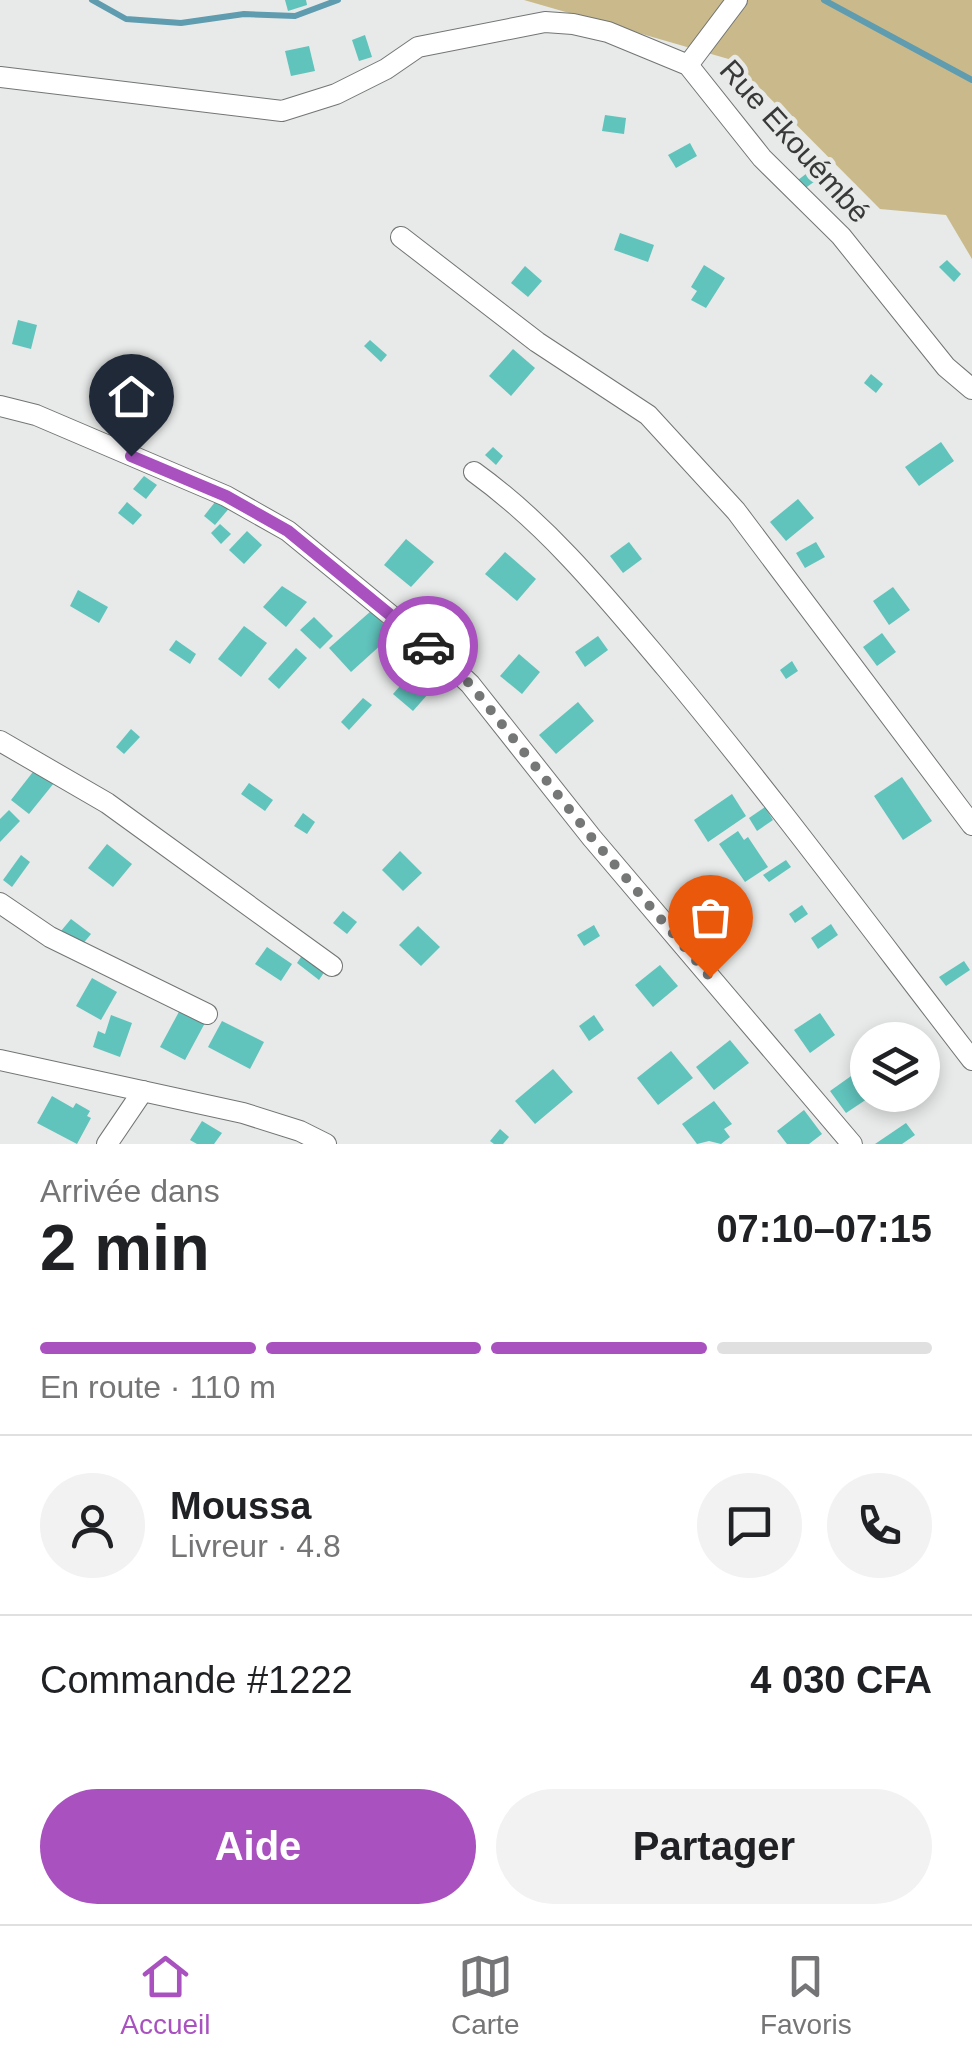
<!DOCTYPE html>
<html lang="fr">
<head>
<meta charset="utf-8">
<style>
  :root { --surface:#fff; --page:#f2f2f2; --text:#202124; --muted:#757577; --line:#e0e0e0; --accent:#a851bf }
  body { margin:0; font-family:Helvetica,sans-serif; background:var(--page); color:var(--text); height:100vh; display:flex; flex-direction:column; font-size:38px; white-space:nowrap }
  * { box-sizing:border-box; margin:0 }
  p { font-size:32px; color:var(--muted) }
  .icon { flex:none; width:55px; height:55px; fill:none; stroke:currentColor; stroke-width:2; stroke-linecap:round; stroke-linejoin:round }
  .map { position:relative; height:1144px; overflow:hidden }
  .sheet { display:flex; flex-direction:column; background:var(--surface); flex:1 }
  .sheet>* { flex:none }
  .buttons { position:absolute; left:850px; top:1022px; display:grid; gap:20px }
  .buttons a { display:grid; place-items:center; width:90px; height:90px; border-radius:50%; background:var(--surface); box-shadow:0 5px 15px #0003; font-size:50px }
  .pin { position:absolute; display:grid; place-items:center; width:85px; height:85px; color:#fff; margin:-102px -42px; border-radius:50% 50% 50% 0; rotate:-45deg; box-shadow:0 0 10px #0007 }
  .pin .icon { rotate:45deg }
  .courier { position:absolute; display:grid; place-items:center; width:100px; height:100px; margin:-50px; border:8px solid #a851bf; border-radius:50%; background:#fff; color:#222; box-shadow:0 2px 12px #0007 }
  .summary em { font-style:normal; font-weight:800 }
  .summary div { display:flex; flex-direction:column-reverse }
  .summary { display:flex; align-items:center; justify-content:space-between; height:170px; padding:0 40px }
  h1 { font-size:65px; font-weight:800; line-height:75px }
  .bar { display:grid; grid-template-columns:repeat(4,1fr); gap:15px 10px; align-content:center; height:120px; padding:0 40px }
  .bar i { height:12px; border-radius:8px; background:var(--line) }
  .bar .selected { background:var(--accent) }
  .bar p { grid-column:span 4 }
  .line { display:flex; align-items:center; gap:25px; padding:0 40px; border-top:2px solid var(--line) }
  .line div { flex:1 }
  .round { display:grid; place-items:center; flex:none; width:105px; height:105px; border-radius:52px; background:var(--page) }
  .button { display:flex; gap:20px; margin-top:auto; padding:20px 40px }
  .button a { flex:1; height:115px; border-radius:60px; background:var(--accent); color:#fff; font-size:40px; font-weight:800; line-height:115px; text-align:center }
  .button a+a { background:var(--page); color:var(--text) }
  .menu { display:flex; justify-content:space-around; align-items:center; height:140px; border-top:2px solid var(--line); background:var(--surface); font-size:28px; color:var(--muted) }
  .menu a { display:grid; justify-items:center; gap:5px }
  .menu .selected { color:var(--accent) }
  .map>svg:first-child { display:block }
  .green { fill:#caba8b }
  .lines { fill:none; stroke-linecap:round; stroke-linejoin:round }
  .stream { stroke:#5f9cb0; stroke-width:6 }
  .building { fill:#60c3bc }
  .minor-casing { stroke:#727573; stroke-width:22 }
  .minor { stroke:#fff; stroke-width:20 }
  .done { stroke:#757776; stroke-width:10; stroke-dasharray:0 18 }
  .route { stroke:#a851bf; stroke-width:12 }
  .labels { text-anchor:middle; dominant-baseline:central; stroke-width:9; stroke-linejoin:round; paint-order:stroke }
  .street-label { font-size:30px; fill:#383938; stroke:#e7eae8 }
</style>
</head>
<body>
<div class="map">
<svg width="972" height="1144" viewBox="0 0 972 1144">
  <rect width="100%" height="100%" fill="#e7eae8"/>
  <!-- green -->
  <path class="green" d="M524,0H972V259L946,215L880,209L732,60Z"/>
  <g class="lines">
    <!-- stream -->
    <g class="stream">
      <path d="M92,0L126,19L181,23L244,14L295,16L338,0"/>
      <path d="M824,0L972,80"/>
    </g>
  </g>
  <!-- building -->
  <g class="building">
    <path d="M285,0H306L307,5L288,11Z"/>
    <path d="M365,35L372,57L359,61L352,40Z"/>
    <path d="M309,46L315,71L291,76L285,51Z"/>
    <path d="M605,115L626,118L624,134L602,131Z"/>
    <path d="M690,143L697,156L676,168L668,155Z"/>
    <path d="M811,170L818,179L804,189L798,180Z"/>
    <path d="M620,233L654,245L648,262L614,250Z"/>
    <path d="M947,260L961,274L954,282L939,267Z"/>
    <path d="M704,265L725,278L706,308L691,300L697,291L691,287Z"/>
    <path d="M525,266L542,281L528,297L511,283Z"/>
    <path d="M18,320L37,325L31,349L12,344Z"/>
    <path d="M370,340L387,355L381,362L364,346Z"/>
    <path d="M513,349L535,368L511,396L489,376Z"/>
    <path d="M871,374L883,384L876,393L864,383Z"/>
    <path d="M941,442L954,461L919,486L905,467Z"/>
    <path d="M493,447L503,456L496,465L485,455Z"/>
    <path d="M144,476L157,485L146,499L133,489Z"/>
    <path d="M219,497L231,506L215,525L204,516Z"/>
    <path d="M798,499L814,518L786,541L770,522Z"/>
    <path d="M127,502L142,515L133,525L118,513Z"/>
    <path d="M220,524L231,534L221,544L211,533Z"/>
    <path d="M247,531L262,545L244,564L229,550Z"/>
    <path d="M406,539L434,562L411,587L384,565Z"/>
    <path d="M629,542L642,559L623,573L610,556Z"/>
    <path d="M816,542L825,557L805,568L796,553Z"/>
    <path d="M505,552L536,579L517,601L485,574Z"/>
    <path d="M282,586L307,602L286,627L263,607Z"/>
    <path d="M893,587L910,610L889,625L873,601Z"/>
    <path d="M78,590L108,607L99,623L70,606Z"/>
    <path d="M371,611L393,634L351,672L329,648Z"/>
    <path d="M314,617L333,636L320,649L300,630Z"/>
    <path d="M244,626L267,643L241,677L218,659Z"/>
    <path d="M882,633L896,652L877,666L863,647Z"/>
    <path d="M598,636L608,650L585,667L575,652Z"/>
    <path d="M176,640L196,654L190,664L169,650Z"/>
    <path d="M296,648L307,658L279,689L268,679Z"/>
    <path d="M519,654L540,672L522,694L500,676Z"/>
    <path d="M792,661L798,671L786,679L780,670Z"/>
    <path d="M408,677L428,694L413,711L393,694Z"/>
    <path d="M363,698L372,705L349,730L341,722Z"/>
    <path d="M578,702L594,721L556,754L539,735Z"/>
    <path d="M131,729L140,737L124,754L116,747Z"/>
    <path d="M36,768L54,783L29,814L11,800Z"/>
    <path d="M902,777L932,821L903,840L874,796Z"/>
    <path d="M249,783L273,800L265,811L241,794Z"/>
    <path d="M732,794L746,816L708,842L694,820Z"/>
    <path d="M765,807L773,820L757,831L749,818Z"/>
    <path d="M9,810L20,821L0,842V819Z"/>
    <path d="M303,813L315,822L307,834L294,826Z"/>
    <path d="M738,831L744,840L748,837L768,867L745,882L719,844Z"/>
    <path d="M107,844L132,864L113,887L88,868Z"/>
    <path d="M400,851L422,873L403,891L382,870Z"/>
    <path d="M21,855L30,862L12,887L3,880Z"/>
    <path d="M786,860L791,867L769,882L763,875Z"/>
    <path d="M693,904L700,915L689,922L681,912Z"/>
    <path d="M802,905L808,914L795,923L789,914Z"/>
    <path d="M343,911L357,922L347,934L333,923Z"/>
    <path d="M71,919L91,934L81,946L61,931Z"/>
    <path d="M831,924L838,935L818,949L811,938Z"/>
    <path d="M594,925L600,936L584,946L577,935Z"/>
    <path d="M418,926L440,947L421,966L399,945Z"/>
    <path d="M267,947L292,964L281,981L255,964Z"/>
    <path d="M303,954L325,971L319,980L297,963Z"/>
    <path d="M964,961L970,970L946,986L939,977Z"/>
    <path d="M660,965L678,986L653,1007L635,985Z"/>
    <path d="M92,978L117,992L101,1020L76,1006Z"/>
    <path d="M181,1008L206,1021L185,1060L160,1047Z"/>
    <path d="M820,1013L835,1035L810,1053L794,1030Z"/>
    <path d="M111,1015L132,1023L120,1057L93,1047L98,1031L105,1034Z"/>
    <path d="M594,1015L604,1030L589,1041L579,1026Z"/>
    <path d="M222,1021L264,1042L250,1069L208,1047Z"/>
    <path d="M730,1040L749,1063L714,1090L696,1067Z"/>
    <path d="M922,1046L938,1069L922,1080Z"/>
    <path d="M671,1051L693,1078L658,1105L637,1078Z"/>
    <path d="M553,1069L573,1092L535,1124L515,1101Z"/>
    <path d="M861,1069L868,1078V1095H873L846,1113L830,1091Z"/>
    <path d="M52,1096L73,1108L76,1103L90,1111L87,1116L91,1118L77,1144L37,1123Z"/>
    <path d="M714,1101L732,1124L724,1129L730,1137L721,1144L709,1141L697,1144L682,1124Z"/>
    <path d="M804,1110L822,1134L809,1144H787L777,1131Z"/>
    <path d="M202,1121L222,1133L214,1144H197L190,1140Z"/>
    <path d="M906,1123L915,1135L902,1144H875Z"/>
    <path d="M500,1129L509,1137L503,1144H494L490,1141Z"/>
  </g>
  <g class="lines">
    <defs>
      <g id="minor">
        <path d="M688,65L737,0"/>
        <path d="M0,77L282,111L336,94L386,69L418,47L545,22L573,24L608,32L688,65L762,158L841,236L946,367L972,389"/>
        <path d="M401,237L537,342L648,415L736,511L972,825"/>
        <path d="M0,406L36,415L226,496L288,531L438,654L470,684L592,838L852,1144"/>
        <path d="M474,472C549,526 607,598 666,668C772,795 871,929 972,1060"/>
        <path d="M0,741L107,803L332,966"/>
        <path d="M0,903L50,937L207,1014"/>
        <path d="M0,1060L243,1113L300,1131L326,1144"/>
        <path d="M107,1144L143,1091"/>
      </g>
    </defs>
    <!-- minor casing -->
    <use href="#minor" class="minor-casing"/>
    <!-- minor -->
    <use href="#minor" class="minor"/>
  </g>
  <g class="lines">
    <!-- done -->
    <path class="done" d="M428,646L470,684L592,838L710,977"/>
    <!-- route -->
    <path class="route" d="M131,456L226,496L288,531L428,646"/>
  </g>
  <g class="labels">
    <!-- street labels -->
    <g class="street-label">
      <text transform="translate(795 141) rotate(48)">Rue Ekouémbé</text>
    </g>
  </g>
</svg>
<div class="buttons">
<a><svg class="icon" aria-label="layers" viewBox="0 0 24 24"><path d="M12 4l9 5-9 5-9-5zM3 14l9 5 9-5"/></svg></a>
</div>
<div class="pin" style="left:710px;top:977px;background:#ea580c"><svg class="icon" aria-label="bag" viewBox="0 0 24 24"><path d="M5 8h14l-1 12H6zM9 8a3 3 0 0 1 6 0"/></svg></div>
<div class="pin" style="left:131px;top:456px;background:#1f2937"><svg class="icon" aria-label="home" viewBox="0 0 24 24"><path d="M3 11l9-7 9 7M6 9v11h12V9"/></svg></div>
<div class="courier" style="left:428px;top:646px"><svg class="icon" aria-label="car" viewBox="0 0 24 24"><path d="M5 17H2v-5l4-1 3-4h7l3 4 3 1v5h-3M9 17h6M6 11h13"/><circle cx="7" cy="17" r="2"/><circle cx="17" cy="17" r="2"/></svg></div>
</div>
<section class="sheet">
<div class="summary"><div><h1>2 min</h1><p>Arrivée dans</p></div><em>07:10–07:15</em></div>
<div class="bar"><i class="selected"></i><i class="selected"></i><i class="selected"></i><i></i><p>En route · 110 m</p></div>
<div class="line" style="height:180px"><a class="round"><svg class="icon" aria-label="person" viewBox="0 0 24 24"><circle cx="12" cy="8" r="4"/><path d="M4 21q1-7 8-7t8 7"/></svg></a><div><b>Moussa</b><p>Livreur · 4.8</p></div><a class="round"><svg class="icon" aria-label="chat" viewBox="0 0 24 24"><path d="M4 5h16v11H9l-5 4z"/></svg></a><a class="round"><svg class="icon" aria-label="phone" viewBox="0 0 24 24"><path d="M5 4h4l2 5-3 2q2 4 5 5l2-3 5 2v4C11 20 4 13 5 4z"/></svg></a></div>
<div class="line" style="height:130px"><div>Commande #1222</div><b>4 030 CFA</b></div>
<div class="button"><a>Aide</a><a>Partager</a></div>
</section>
<nav class="menu">
<a class="selected"><svg class="icon" aria-label="home" viewBox="0 0 24 24"><path d="M3 11l9-7 9 7M6 9v11h12V9"/></svg>Accueil</a>
<a><svg class="icon" aria-label="map" viewBox="0 0 24 24"><path d="M3 6l6-2 6 2 6-2v14l-6 2-6-2-6 2zM9 4v14M15 6v14"/></svg>Carte</a>
<a><svg class="icon" aria-label="saved" viewBox="0 0 24 24"><path d="M7 4h10v16l-5-4-5 4z"/></svg>Favoris</a>
</nav>
</body>
</html>
